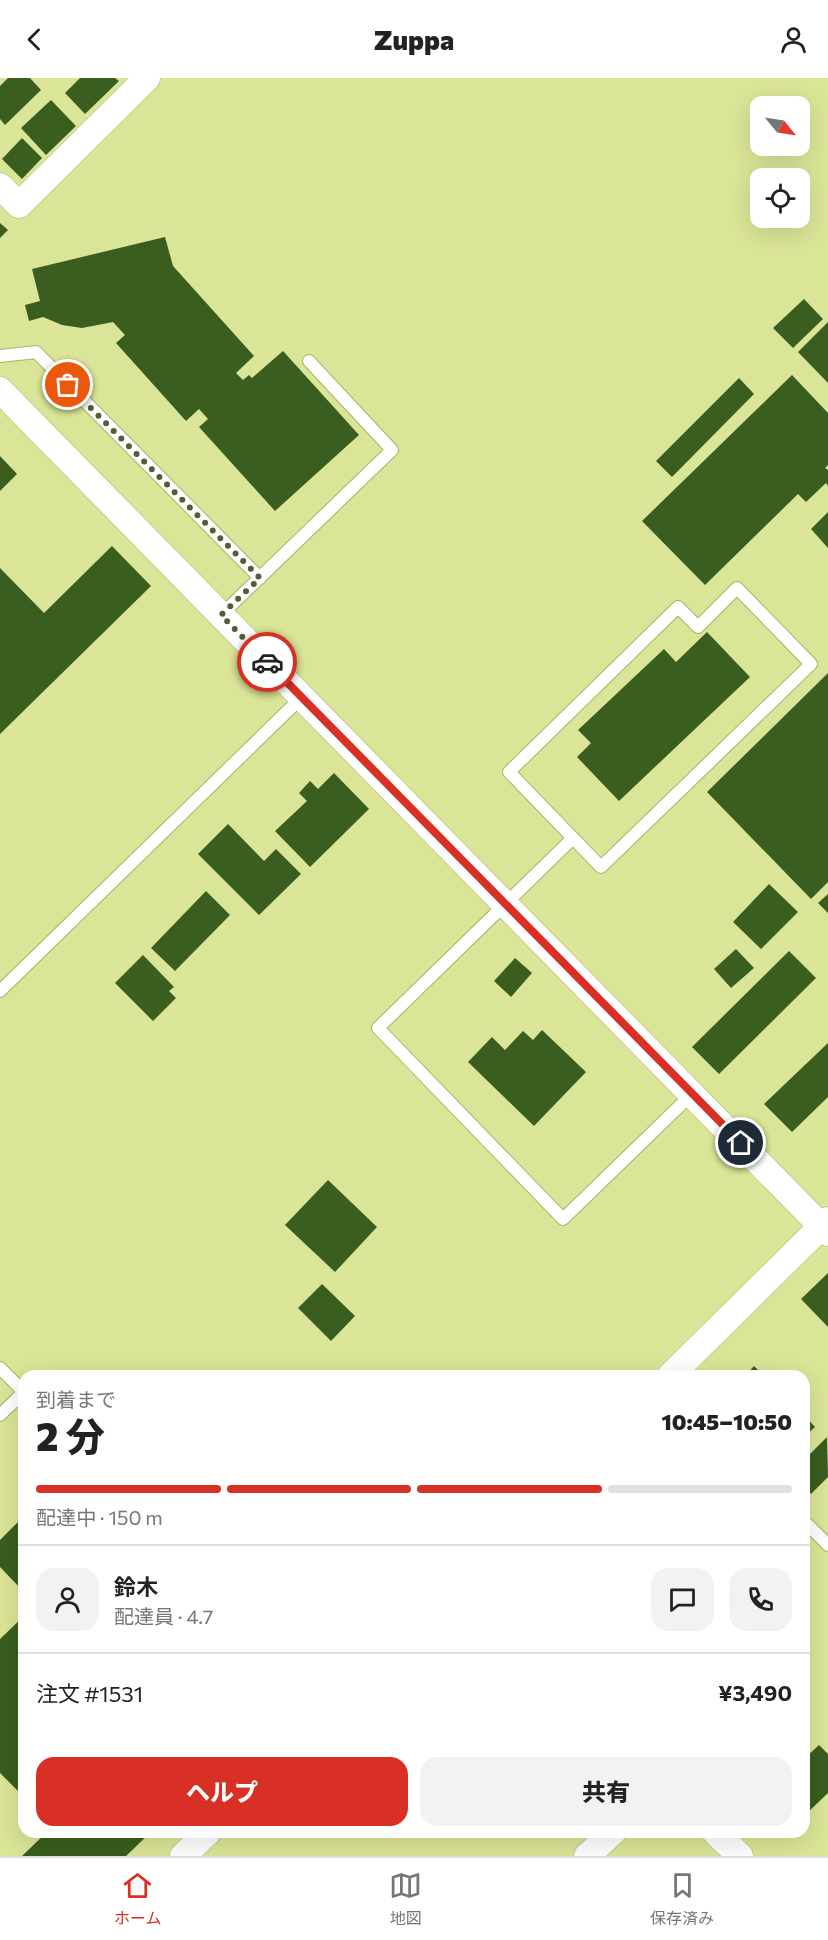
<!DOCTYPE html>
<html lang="ja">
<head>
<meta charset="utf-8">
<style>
  :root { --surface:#fff; --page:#f2f2f2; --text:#222; --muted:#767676; --line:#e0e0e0; --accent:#d93025 }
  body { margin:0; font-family:Commissioner,"Noto Sans JP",sans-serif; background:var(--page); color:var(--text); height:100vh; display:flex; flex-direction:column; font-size:22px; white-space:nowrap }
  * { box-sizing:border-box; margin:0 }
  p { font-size:20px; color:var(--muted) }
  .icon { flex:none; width:33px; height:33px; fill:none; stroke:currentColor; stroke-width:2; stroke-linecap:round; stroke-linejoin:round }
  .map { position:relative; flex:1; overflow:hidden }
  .drawer { position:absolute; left:18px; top:1292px; width:792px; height:468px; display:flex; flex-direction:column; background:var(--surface); border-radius:18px; box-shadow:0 6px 24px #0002 }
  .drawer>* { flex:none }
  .needle { width:39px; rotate:120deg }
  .fabs { position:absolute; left:750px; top:18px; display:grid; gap:12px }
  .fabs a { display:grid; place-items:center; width:60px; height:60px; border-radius:12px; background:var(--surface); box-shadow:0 6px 24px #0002; font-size:30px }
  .pin { position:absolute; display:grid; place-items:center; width:51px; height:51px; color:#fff; margin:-26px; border:3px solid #fff; border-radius:50%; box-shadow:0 2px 6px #0007 }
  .courier { position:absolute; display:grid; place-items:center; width:60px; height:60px; margin:-30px; border:4px solid #d93025; border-radius:50%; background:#fff; color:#222; box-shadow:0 2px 8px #0007 }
  .head em { font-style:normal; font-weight:800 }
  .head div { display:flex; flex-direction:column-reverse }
  .head { display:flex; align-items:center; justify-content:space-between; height:102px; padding:0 18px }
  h1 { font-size:39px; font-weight:800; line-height:45px }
  .bar { display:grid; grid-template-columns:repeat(4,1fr); gap:9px 6px; align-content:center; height:72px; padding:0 18px }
  .bar i { height:8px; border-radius:4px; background:var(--line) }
  .bar .active { background:var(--accent) }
  .bar p { grid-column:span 4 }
  .line { display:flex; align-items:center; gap:15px; padding:0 18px; border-top:2px solid var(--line) }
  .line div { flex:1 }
  .round { display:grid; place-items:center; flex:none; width:63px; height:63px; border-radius:18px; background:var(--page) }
  .cta { display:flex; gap:12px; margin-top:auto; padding:12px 18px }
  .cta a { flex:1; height:69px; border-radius:18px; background:var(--accent); color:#fff; font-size:24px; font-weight:800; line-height:69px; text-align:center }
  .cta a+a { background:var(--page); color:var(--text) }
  header { display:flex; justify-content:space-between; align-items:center; height:78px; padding:0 18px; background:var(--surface); font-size:27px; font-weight:800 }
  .tabs { display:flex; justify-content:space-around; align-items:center; height:84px; border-top:2px solid var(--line); background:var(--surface); font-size:16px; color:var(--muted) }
  .tabs a { display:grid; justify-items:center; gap:3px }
  .tabs .active { color:var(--accent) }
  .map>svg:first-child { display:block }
  .building { fill:#395e1f }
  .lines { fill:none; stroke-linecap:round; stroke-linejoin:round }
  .service-casing { stroke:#a9b266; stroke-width:14 }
  .minor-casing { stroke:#a9b266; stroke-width:27 }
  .service { stroke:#fff; stroke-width:12 }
  .minor { stroke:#fff; stroke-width:26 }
  .done { stroke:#575c35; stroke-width:6; stroke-dasharray:0 10.8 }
  .route { stroke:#d93025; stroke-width:8 }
</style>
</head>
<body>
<header><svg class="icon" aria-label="back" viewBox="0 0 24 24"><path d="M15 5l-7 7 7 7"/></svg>Zuppa<svg class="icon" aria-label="person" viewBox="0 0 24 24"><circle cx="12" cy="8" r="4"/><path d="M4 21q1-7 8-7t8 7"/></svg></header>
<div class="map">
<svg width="828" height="1778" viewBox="0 0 828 1778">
  <rect width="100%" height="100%" fill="#dbe597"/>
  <!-- building -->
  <g class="building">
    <path d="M8,0H30L41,12L5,47L0,41V8Z"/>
    <path d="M80,0H115L119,3L85,36L65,15Z"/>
    <path d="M51,22L76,48L46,77L21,50Z"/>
    <path d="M22,60L42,80L22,101L2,81Z"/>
    <path d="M0,145L8,152L0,160Z"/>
    <path d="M165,159L173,188L254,278L236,295L243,302L249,297L252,300L283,273L359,357L275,433L199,349L208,341L199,331L186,343L116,265L125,257L113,244L82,250L62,247L43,239L29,243L25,227L40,223L32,191Z"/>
    <path d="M804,221L823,241L793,270L773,250Z"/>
    <path d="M828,244V305L798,274Z"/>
    <path d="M792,297L828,335V387L825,390L828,392V408L826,405L806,424L798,416L705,507L642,443Z"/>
    <path d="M739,300L754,316L672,399L656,383Z"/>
    <path d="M0,378L17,396L0,413Z"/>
    <path d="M828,434V470L811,451Z"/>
    <path d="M112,468L151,508L0,656V490L44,535Z"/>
    <path d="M707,554L750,599L619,723L577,679L591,665L578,652L664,571L676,584Z"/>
    <path d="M828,595V804L811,821L707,714Z"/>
    <path d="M334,695L369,731L310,789L275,753L307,723L299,715L310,703L318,711Z"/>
    <path d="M228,746L264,783L276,771L301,796L259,837L198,776Z"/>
    <path d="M769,806L798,834L761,871L733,844Z"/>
    <path d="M206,813L230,837L175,893L151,870Z"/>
    <path d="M828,816V835L818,825Z"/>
    <path d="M736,871L754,890L731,910L714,891Z"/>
    <path d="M789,873L816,900L719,996L692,969Z"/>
    <path d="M143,877L174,909L169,913L176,920L153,943L115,905Z"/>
    <path d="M515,880L532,895L511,919L494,903Z"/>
    <path d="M542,952L586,994L534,1048L468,984L492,959L505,972L523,953L533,962Z"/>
    <path d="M828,965V1019L792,1054L764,1026Z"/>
    <path d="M328,1102L377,1149L335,1194L285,1147Z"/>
    <path d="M828,1195V1249L801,1221Z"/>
    <path d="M322,1206L355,1238L331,1263L298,1230Z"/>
    <path d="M754,1288L764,1298H745Z"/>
    <path d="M804,1337L815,1349L804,1359Z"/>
    <path d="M827,1359L828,1399L811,1416L804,1408V1382Z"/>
    <path d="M24,1438V1514L0,1489V1462Z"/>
    <path d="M24,1538V1719L0,1695V1561Z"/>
    <path d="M819,1667L828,1676V1715L804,1738V1681Z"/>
    <path d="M47,1754H151L126,1778H22Z"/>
  </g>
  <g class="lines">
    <defs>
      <g id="service">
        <path d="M0,278L36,274L260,500"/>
        <path d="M737,510L811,586L601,789L509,694L678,529L698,549Z"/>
        <path d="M221,537L392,372L309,283"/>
        <path d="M573,760L378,950L563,1141L692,1016"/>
        <path d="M0,913L302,619"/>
        <path d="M0,1290L24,1314L0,1337"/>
        <path d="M804,1443L828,1467"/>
      </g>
      <g id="minor">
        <path d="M0,108L19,127L147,0"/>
        <path d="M0,312L828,1155"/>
        <path d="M670,1298L828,1142"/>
        <path d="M715,1754L740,1778"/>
        <path d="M183,1778L208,1754"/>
        <path d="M587,1778L613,1754"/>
      </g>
    </defs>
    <!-- service casing -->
    <use href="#service" class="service-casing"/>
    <!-- minor casing -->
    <use href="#minor" class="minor-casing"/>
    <!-- service -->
    <use href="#service" class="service"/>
    <!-- minor -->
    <use href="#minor" class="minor"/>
  </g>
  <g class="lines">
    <!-- done -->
    <path class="done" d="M68,307L260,500L221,537L267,584"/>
    <!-- route -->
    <path class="route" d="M267,584L741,1065"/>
  </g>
</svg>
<div class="fabs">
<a><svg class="needle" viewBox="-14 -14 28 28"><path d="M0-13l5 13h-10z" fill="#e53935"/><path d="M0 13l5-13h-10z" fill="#767676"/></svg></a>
<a><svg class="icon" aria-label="locate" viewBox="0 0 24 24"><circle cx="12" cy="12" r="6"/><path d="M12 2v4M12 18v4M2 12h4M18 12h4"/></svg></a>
</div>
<div class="pin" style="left:68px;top:307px;background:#ea580c"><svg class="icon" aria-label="bag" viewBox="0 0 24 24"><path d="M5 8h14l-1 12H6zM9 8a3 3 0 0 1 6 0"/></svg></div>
<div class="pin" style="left:741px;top:1065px;background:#1f2937"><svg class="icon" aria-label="home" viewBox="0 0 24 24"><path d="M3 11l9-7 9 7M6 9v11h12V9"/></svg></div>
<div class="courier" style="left:267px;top:584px"><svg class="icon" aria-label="car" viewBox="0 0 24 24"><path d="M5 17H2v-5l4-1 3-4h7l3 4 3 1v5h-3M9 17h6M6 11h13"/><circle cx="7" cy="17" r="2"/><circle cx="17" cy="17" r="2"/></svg></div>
<section class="drawer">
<div class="head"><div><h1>2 分</h1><p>到着まで</p></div><em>10:45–10:50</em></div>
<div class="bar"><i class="active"></i><i class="active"></i><i class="active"></i><i></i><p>配達中 · 150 m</p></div>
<div class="line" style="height:108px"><a class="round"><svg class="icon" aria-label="person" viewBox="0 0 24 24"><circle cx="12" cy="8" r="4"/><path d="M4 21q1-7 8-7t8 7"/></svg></a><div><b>鈴木</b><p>配達員 · 4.7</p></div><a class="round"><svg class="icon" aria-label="chat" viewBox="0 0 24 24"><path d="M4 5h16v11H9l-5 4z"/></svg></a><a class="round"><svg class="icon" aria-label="phone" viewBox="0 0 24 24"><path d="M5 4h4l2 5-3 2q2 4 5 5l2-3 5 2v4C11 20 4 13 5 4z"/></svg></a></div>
<div class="line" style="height:78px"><div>注文 #1531</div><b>¥3,490</b></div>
<div class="cta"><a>ヘルプ</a><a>共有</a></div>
</section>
</div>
<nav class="tabs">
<a class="active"><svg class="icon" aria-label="home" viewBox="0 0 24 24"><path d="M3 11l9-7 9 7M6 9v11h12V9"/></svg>ホーム</a>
<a><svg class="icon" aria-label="map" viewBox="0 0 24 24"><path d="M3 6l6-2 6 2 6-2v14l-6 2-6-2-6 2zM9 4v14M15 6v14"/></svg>地図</a>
<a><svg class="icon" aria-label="saved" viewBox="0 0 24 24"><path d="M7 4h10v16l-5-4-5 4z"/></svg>保存済み</a>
</nav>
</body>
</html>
